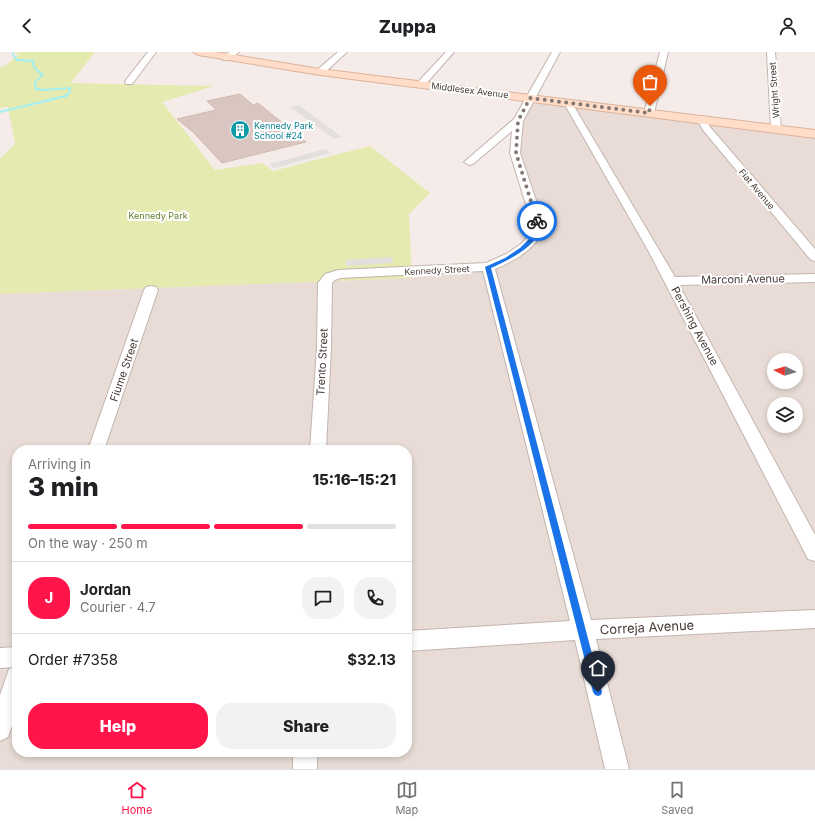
<!DOCTYPE html>
<html lang="en">
<head>
<meta charset="utf-8">
<style>
  :root { --surface:#fff; --page:#f2f2f2; --text:#202124; --muted:#757577; --line:#e0e0e0; --accent:#ff1549 }
  body { margin:0; font-family:Inter,sans-serif; background:var(--page); color:var(--text); height:100vh; display:flex; flex-direction:column; font-size:15px; white-space:nowrap }
  * { box-sizing:border-box; margin:0 }
  p { font-size:13px; color:var(--muted) }
  .icon { flex:none; width:22px; height:22px; fill:none; stroke:currentColor; stroke-width:2; stroke-linecap:round; stroke-linejoin:round }
  .map { position:relative; flex:1; overflow:hidden }
  .details { position:absolute; left:12px; top:393px; width:400px; height:312px; display:flex; flex-direction:column; background:var(--surface); border-radius:16px; box-shadow:0 2px 6px #0003 }
  .details>* { flex:none }
  .needle { width:26px; rotate:275deg }
  .tools { position:absolute; left:767px; top:301px; display:grid; gap:8px }
  .tools a { display:grid; place-items:center; width:36px; height:36px; border-radius:50%; background:var(--surface); box-shadow:0 2px 6px #0003; font-size:20px }
  .pin { position:absolute; display:grid; place-items:center; width:34px; height:34px; color:#fff; margin:-41px -17px; border-radius:50% 50% 50% 0; rotate:-45deg; box-shadow:0 0 4px #0007 }
  .pin .icon { rotate:45deg }
  .courier { position:absolute; display:grid; place-items:center; width:40px; height:40px; margin:-20px; border:3px solid #1a73e8; border-radius:50%; background:#fff; color:#222; box-shadow:0 1px 5px #0007 }
  .overview em { font-style:normal; font-weight:800 }
  .overview div { display:flex; flex-direction:column-reverse }
  .overview { display:flex; align-items:center; justify-content:space-between; height:68px; padding:0 16px }
  h1 { font-size:26px; font-weight:800; line-height:30px }
  .bar { display:grid; grid-template-columns:repeat(4,1fr); gap:6px 4px; align-content:center; height:48px; padding:0 16px }
  .bar i { height:5px; border-radius:3px; background:var(--line) }
  .bar .selected { background:var(--accent) }
  .bar p { grid-column:span 4 }
  .line { display:flex; align-items:center; gap:10px; padding:0 16px; border-top:1px solid var(--line) }
  .line div { flex:1 }
  .round { display:grid; place-items:center; flex:none; width:42px; height:42px; border-radius:16px; background:var(--page) }
  .cta { display:flex; gap:8px; margin-top:auto; padding:8px 16px }
  .cta a { flex:1; height:46px; border-radius:16px; background:var(--accent); color:#fff; font-size:16px; font-weight:800; line-height:46px; text-align:center }
  .cta a+a { background:var(--page); color:var(--text) }
  header { display:flex; justify-content:space-between; align-items:center; height:52px; padding:0 16px; background:var(--surface); font-size:18px; font-weight:800 }
  .menu { display:flex; justify-content:space-around; align-items:center; height:56px; border-top:1px solid var(--line); background:var(--surface); font-size:11px; color:var(--muted) }
  .menu a { display:grid; justify-items:center; gap:2px }
  .menu .selected { color:var(--accent) }
  .map>svg:first-child { display:block }
  .residential { fill:#e9dcd6; fill-rule:evenodd }
  .green { fill:#e5eab0 }
  .parking { fill:#e3dfdd }
  .lines { fill:none; stroke-linecap:round; stroke-linejoin:round }
  .stream { fill:#a4eff2; fill-rule:evenodd }
  .building { fill:#dac6c0; stroke:#d2b8b0 }
  .street-casing { stroke:#c3b4ae; stroke-width:2 }
  .secondary-casing { stroke:#dcb39b; stroke-width:2 }
  .street { fill:#fff; fill-rule:evenodd }
  .secondary { fill:#ffddc8; fill-rule:evenodd }
  .route { fill:#1a73e8 }
  .done { stroke:#857975; stroke-width:4; stroke-dasharray:0 7.2 }
  .labels { text-anchor:middle; dominant-baseline:central; stroke-width:4; stroke-linejoin:round; paint-order:stroke }
  .far-street-label { font-size:9px; fill:#483b37; stroke:#fff }
  .far-culture-label { font-size:9px; fill:#0d838f; stroke:#fff; text-anchor:start }
  .far-park-label { font-size:9px; fill:#677c28; stroke:#fff }
  .street-label { font-size:11px; fill:#483b37; stroke:#fff }
  .near-street-label { font-size:13px; fill:#483b37; stroke:#fff }
</style>
</head>
<body>
<header><svg class="icon" aria-label="back" viewBox="0 0 24 24"><path d="M15 5l-7 7 7 7"/></svg>Zuppa<svg class="icon" aria-label="person" viewBox="0 0 24 24"><circle cx="12" cy="8" r="4"/><path d="M4 21q1-7 8-7t8 7"/></svg></header>
<div class="map">
<svg width="815" height="717" viewBox="0 0 815 717">
  <rect width="100%" height="100%" fill="#f5ece9"/>
  <!-- residential -->
  <path class="residential" d="M530,46L815,82V717H0V242L412,226L488,215L538,181L515,101L518,69ZM774,308H796V330H774ZM774,352H796V374H774ZM17,398H407V700H17Z"/>
  <!-- green -->
  <path class="green" d="M14,0H95L71,31L214,34L162,50L215,118L262,111L273,119L370,94L430,141L409,162L412,226L0,242V107L15,92L8,55L0,56V15L5,14L18,3Z"/>
  <!-- parking -->
  <g class="parking">
    <path d="M299,53L342,85L334,87L290,55Z"/>
    <path d="M326,97L331,101L274,116L269,112Z"/>
    <path d="M392,205L393,211L346,214V208Z"/>
  </g>
  <g class="lines">
    <!-- stream -->
    <path class="stream" d="M11,0H14L13,1L18,7L34,8L35,15L44,23L36,30L37,36L45,37L70,35L71,36V40L67,45L0,61V59L65,43L69,40V37L45,39L35,38L34,30L41,23L33,16L32,10L16,9Z"/>
  </g>
  <!-- building -->
  <path class="building" d="M240,42L253,53L258,51L306,90L222,111L193,80L177,67L216,58L207,49Z"/>
  <g class="lines">
    <defs>
      <g id="street">
        <path d="M148,0H156L132,32H126L125,30L126,28Z"/>
        <path d="M230,0H239L229,8H223V4Z"/>
        <path d="M338,0H347L323,22H317L316,20L317,18Z"/>
        <path d="M446,0H454L424,34H418L417,32L418,30Z"/>
        <path d="M552,0H560L523,69L520,101L545,175C536,197 516,208 495,217L591,568L815,558V576L596,587L629,717H605L575,588L407,599V579L570,569L483,219L340,226L335,228L332,231L331,295L326,398H310L317,295L318,231L325,222L338,218L486,211L506,202L521,192L530,182L533,175L510,101L512,79L473,112L469,113L464,110L514,67Z"/>
        <path d="M660,0H668L654,61L649,64L644,61Z"/>
        <path d="M767,0H775L781,77L776,80L771,77Z"/>
        <path d="M568,48L572,51L675,225L815,222V230L679,233L815,483V509L808,507L649,200L564,51Z"/>
        <path d="M702,64L705,65L710,75L815,197V209L811,208L703,78L697,67Z"/>
        <path d="M151,234L156,235L158,238L104,398H88L144,238L146,235Z"/>
        <path d="M17,595V660L8,685L0,689V643L9,617L15,615L0,616V596Z"/>
        <rect x="293" y="700" width="24" height="17"/>
      </g>
      <path id="secondary" d="M193,0H216L320,17L815,78V86L320,23L198,3Z"/>
    </defs>
    <!-- street casing -->
    <use href="#street" class="street-casing"/>
    <!-- secondary casing -->
    <use href="#secondary" class="secondary-casing"/>
    <!-- street -->
    <use href="#street" class="street"/>
    <!-- secondary -->
    <use href="#secondary" class="secondary"/>
  </g>
  <!-- route -->
  <path class="route" d="M537,168L539,169C546,191 507,209 491,216L602,640L601,643L598,644L595,643L593,640L485,215L505,206L520,196L535,181L537,176L535,169Z"/>
  <g class="lines">
    <!-- done -->
    <path class="done" d="M537,169L516,101L518,69L530,46L649,61L650,54"/>
  </g>
  <!-- icons -->
  <defs>
    <symbol id="building-disc" viewBox="-11 -11 22 22"><circle r="9.5" fill="#0f9aa8" stroke="#fff"/><path d="M-4-6H4V6H1V3H-1V6H-4ZM-2.5-4.3h1.7v1.8h-1.7ZM.8-4.3h1.7v1.8H.8ZM-2.5-1h1.7V.8h-1.7ZM.8-1h1.7V.8H.8Z" fill="#fff"/></symbol>
  </defs>
  <g fill-rule="evenodd">
    <use href="#building-disc" x="229" y="67" width="22" height="22"/>
  </g>
  <g class="labels">
    <!-- far-street labels -->
    <g class="far-street-label">
      <text transform="translate(470 38) rotate(7)">Middlesex Avenue</text>
      <text transform="translate(774 38) rotate(-94)">Wright Street</text>
      <text transform="translate(757 137) rotate(50)">Fiat Avenue</text>
      <text transform="translate(437 218) rotate(-3)">Kennedy Street</text>
    </g>
    <!-- far-culture labels -->
    <g class="far-culture-label">
      <text x="254" y="73">Kennedy Park<tspan x="254" dy="10">School #24</tspan></text>
    </g>
    <!-- far-park labels -->
    <g class="far-park-label">
      <text x="158" y="163">Kennedy Park</text>
    </g>
    <!-- street labels -->
    <g class="street-label">
      <text transform="translate(743 227) rotate(-1)">Marconi Avenue</text>
      <text transform="translate(695 274) rotate(62)">Pershing Avenue</text>
      <text transform="translate(322 310) rotate(-87)">Trento Street</text>
      <text transform="translate(124 318) rotate(-71)">Fiume Street</text>
    </g>
    <!-- near-street labels -->
    <g class="near-street-label">
      <text transform="translate(647 575) rotate(-3)">Correja Avenue</text>
    </g>
  </g>
</svg>
<div class="tools">
<a><svg class="needle" viewBox="-14 -14 28 28"><path d="M0-13l5 13h-10z" fill="#e53935"/><path d="M0 13l5-13h-10z" fill="#757577"/></svg></a>
<a><svg class="icon" aria-label="layers" viewBox="0 0 24 24"><path d="M12 4l9 5-9 5-9-5zM3 14l9 5 9-5"/></svg></a>
</div>
<div class="pin" style="left:650px;top:54px;background:#ea580c"><svg class="icon" aria-label="bag" viewBox="0 0 24 24"><path d="M5 8h14l-1 12H6zM9 8a3 3 0 0 1 6 0"/></svg></div>
<div class="pin" style="left:598px;top:640px;background:#1f2937"><svg class="icon" aria-label="home" viewBox="0 0 24 24"><path d="M3 11l9-7 9 7M6 9v11h12V9"/></svg></div>
<div class="courier" style="left:537px;top:169px"><svg class="icon" aria-label="bike" viewBox="0 0 24 24"><circle cx="6" cy="16" r="4"/><circle cx="18" cy="16" r="4"/><path d="M6 16l4-8h5l3 8M10 8l3 8H6M13 5h3"/></svg></div>
<section class="details">
<div class="overview"><div><h1>3 min</h1><p>Arriving in</p></div><em>15:16–15:21</em></div>
<div class="bar"><i class="selected"></i><i class="selected"></i><i class="selected"></i><i></i><p>On the way · 250 m</p></div>
<div class="line" style="height:72px"><b class="round" style="background:var(--accent);color:#fff">J</b><div><b>Jordan</b><p>Courier · 4.7</p></div><a class="round"><svg class="icon" aria-label="chat" viewBox="0 0 24 24"><path d="M4 5h16v11H9l-5 4z"/></svg></a><a class="round"><svg class="icon" aria-label="phone" viewBox="0 0 24 24"><path d="M5 4h4l2 5-3 2q2 4 5 5l2-3 5 2v4C11 20 4 13 5 4z"/></svg></a></div>
<div class="line" style="height:52px"><div>Order #7358</div><b>$32.13</b></div>
<div class="cta"><a>Help</a><a>Share</a></div>
</section>
</div>
<nav class="menu">
<a class="selected"><svg class="icon" aria-label="home" viewBox="0 0 24 24"><path d="M3 11l9-7 9 7M6 9v11h12V9"/></svg>Home</a>
<a><svg class="icon" aria-label="map" viewBox="0 0 24 24"><path d="M3 6l6-2 6 2 6-2v14l-6 2-6-2-6 2zM9 4v14M15 6v14"/></svg>Map</a>
<a><svg class="icon" aria-label="saved" viewBox="0 0 24 24"><path d="M7 4h10v16l-5-4-5 4z"/></svg>Saved</a>
</nav>
</body>
</html>
